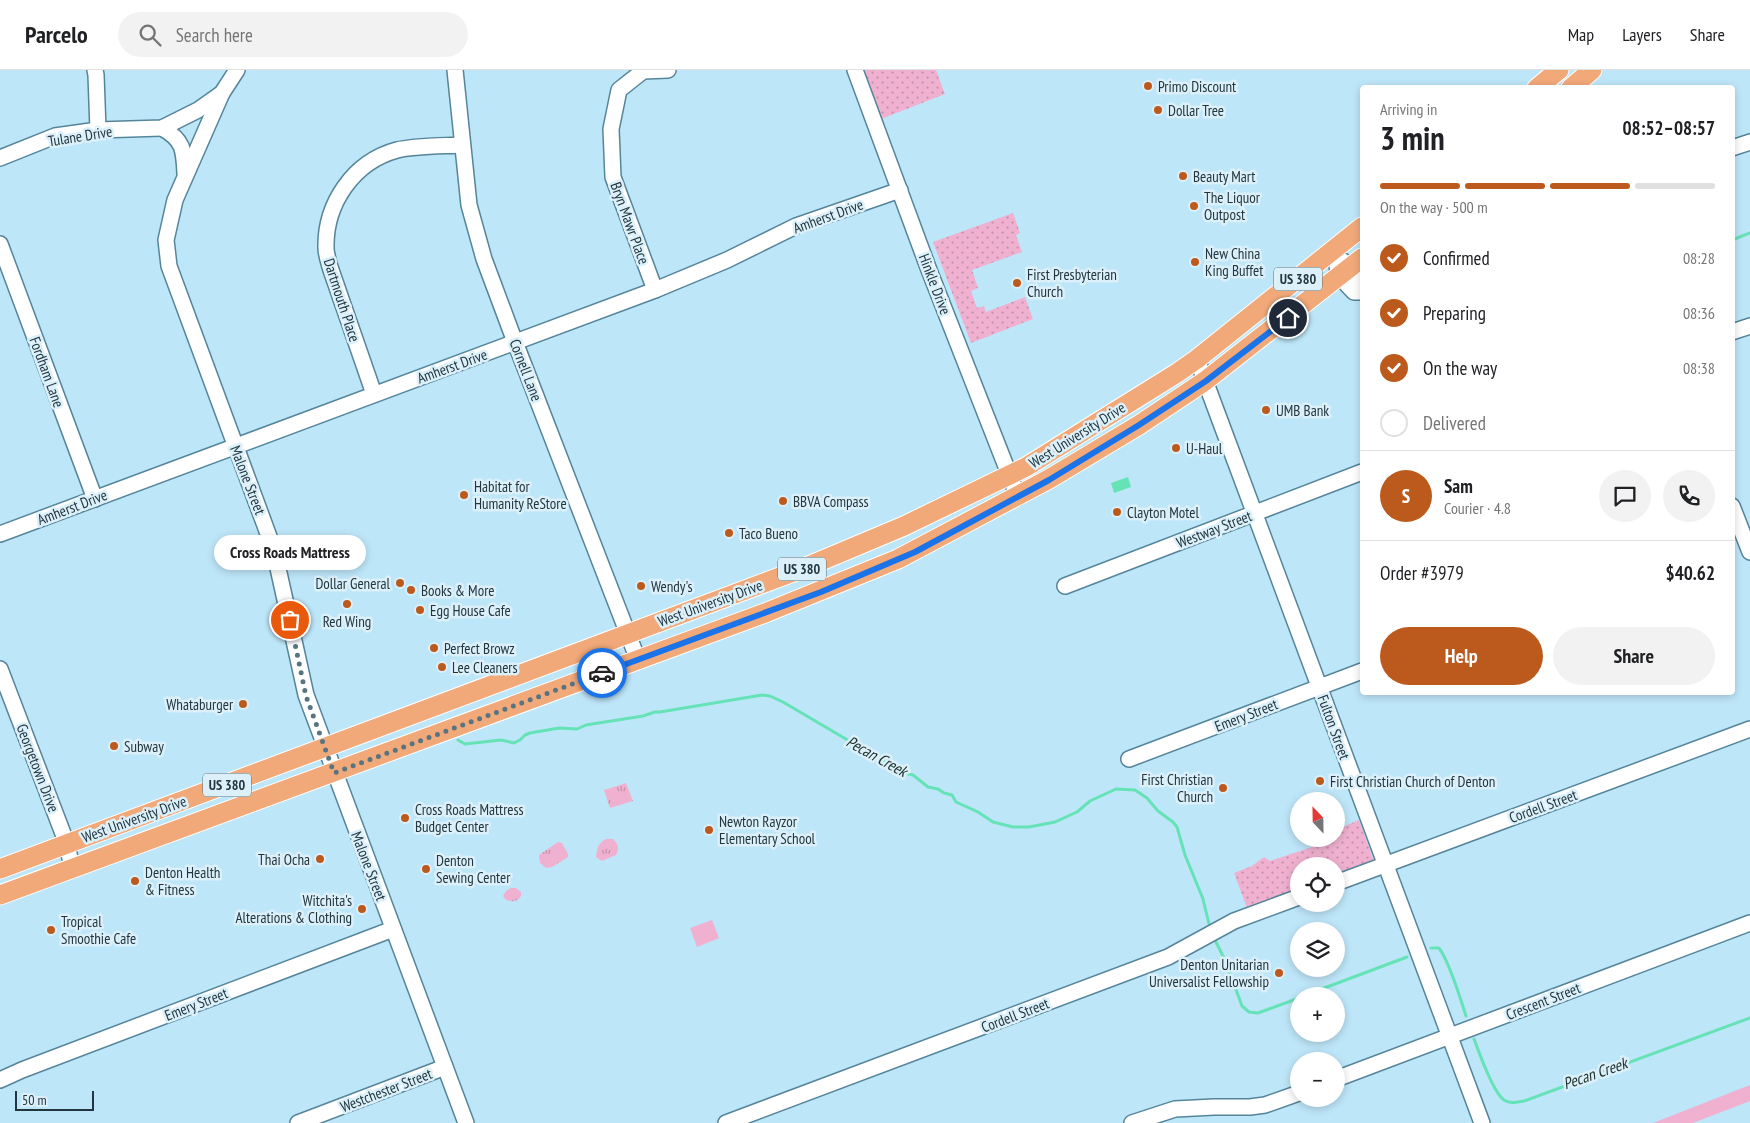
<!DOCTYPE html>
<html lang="en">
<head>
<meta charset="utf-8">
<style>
  :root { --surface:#fff; --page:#f2f2f2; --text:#202124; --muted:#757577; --line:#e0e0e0; --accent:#bc5a1d }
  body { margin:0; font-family:"PT Sans Narrow",sans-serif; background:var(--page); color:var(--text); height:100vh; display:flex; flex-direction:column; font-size:19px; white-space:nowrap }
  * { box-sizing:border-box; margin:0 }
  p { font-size:16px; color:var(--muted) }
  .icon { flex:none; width:28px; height:28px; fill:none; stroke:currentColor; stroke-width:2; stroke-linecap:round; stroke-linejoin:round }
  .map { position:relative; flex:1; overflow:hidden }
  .side { position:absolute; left:1360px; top:15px; width:375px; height:610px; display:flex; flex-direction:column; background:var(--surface); border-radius:5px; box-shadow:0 2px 8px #0003 }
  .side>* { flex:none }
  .needle { width:32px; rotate:338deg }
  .controls { position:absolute; left:1290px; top:722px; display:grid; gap:10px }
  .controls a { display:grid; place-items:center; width:55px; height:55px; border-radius:50%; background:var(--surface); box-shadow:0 2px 8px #0003; font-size:25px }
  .scale { position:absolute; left:15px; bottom:12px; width:79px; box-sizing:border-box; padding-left:5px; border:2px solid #21363f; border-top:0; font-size:14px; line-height:18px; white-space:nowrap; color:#21363f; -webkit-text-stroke:4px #dcf0fa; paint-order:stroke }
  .pin { position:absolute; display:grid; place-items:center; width:42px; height:42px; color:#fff; margin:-21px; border:2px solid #fff; border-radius:50%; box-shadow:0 1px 5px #0007 }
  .courier { position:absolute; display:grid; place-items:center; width:50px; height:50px; margin:-25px; border:4px solid #1a73e8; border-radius:50%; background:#fff; color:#222; box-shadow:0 1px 6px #0007 }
  .bubble { position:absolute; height:35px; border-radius:18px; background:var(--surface); box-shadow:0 2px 8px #0003; font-size:16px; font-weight:700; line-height:35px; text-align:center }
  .overview em { font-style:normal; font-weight:700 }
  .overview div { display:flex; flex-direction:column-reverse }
  .overview { display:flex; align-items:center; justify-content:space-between; height:85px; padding:0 20px }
  h1 { font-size:32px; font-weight:700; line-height:38px }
  .bar { display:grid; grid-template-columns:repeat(4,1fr); gap:8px 5px; align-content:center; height:60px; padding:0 20px }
  .bar i { height:6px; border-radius:4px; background:var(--line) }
  .bar .active { background:var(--accent) }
  .bar p { grid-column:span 4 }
  .line { display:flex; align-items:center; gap:12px; padding:0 20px; border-top:1px solid var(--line) }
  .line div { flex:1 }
  .round { display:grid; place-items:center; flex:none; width:52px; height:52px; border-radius:26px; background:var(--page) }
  ol { padding:0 20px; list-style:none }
  li { display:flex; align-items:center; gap:15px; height:55px }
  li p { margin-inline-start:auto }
  li .icon { padding:5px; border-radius:50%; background:var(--accent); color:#fff; stroke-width:4 }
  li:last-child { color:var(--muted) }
  li i { width:28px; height:28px; border:2px solid var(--line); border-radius:50% }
  .button { display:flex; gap:10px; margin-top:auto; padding:10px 20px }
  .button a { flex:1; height:58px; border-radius:30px; background:var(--accent); color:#fff; font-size:20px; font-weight:700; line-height:58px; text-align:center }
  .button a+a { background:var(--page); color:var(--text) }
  header { display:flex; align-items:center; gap:30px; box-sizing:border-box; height:70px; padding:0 25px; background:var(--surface); border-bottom:1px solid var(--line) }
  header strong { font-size:24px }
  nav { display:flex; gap:28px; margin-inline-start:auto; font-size:18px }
  .search { width:350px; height:45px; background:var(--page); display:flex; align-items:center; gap:12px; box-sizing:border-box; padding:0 18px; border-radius:28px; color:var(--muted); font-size:19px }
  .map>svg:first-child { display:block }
  .grass { fill:url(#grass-dots) }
  .park { fill:url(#park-tufts) }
  .garden { fill:#f0b1d0 }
  .water { fill:#66e2b7 }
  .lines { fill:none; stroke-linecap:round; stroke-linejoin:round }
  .stream { stroke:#66e2b7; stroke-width:3 }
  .minor-casing { stroke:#55859a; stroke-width:18 }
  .major-casing { stroke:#fff; stroke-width:21 }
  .minor { stroke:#fff; stroke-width:15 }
  .major { stroke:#f2a97a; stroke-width:19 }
  .done { stroke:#587480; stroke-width:5; stroke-dasharray:0 9 }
  .route { stroke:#1a73e8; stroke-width:6 }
  .poi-dot { fill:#bc5a1d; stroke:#dcf0fa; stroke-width:2 }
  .labels { text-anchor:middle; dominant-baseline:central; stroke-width:5; stroke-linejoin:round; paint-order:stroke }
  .shield { fill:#dcf0fa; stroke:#596e77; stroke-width:1 }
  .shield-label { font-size:14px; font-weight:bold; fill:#21363f }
  .poi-label { font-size:15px; fill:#21363f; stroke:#dcf0fa; text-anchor:start }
  .street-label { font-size:15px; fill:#21363f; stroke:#dcf0fa }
  .water-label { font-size:16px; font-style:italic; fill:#1b3129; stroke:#dcf0fa }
</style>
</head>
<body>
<header>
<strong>Parcelo</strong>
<div class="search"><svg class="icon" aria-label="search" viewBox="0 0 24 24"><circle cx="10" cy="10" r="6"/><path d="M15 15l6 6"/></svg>Search here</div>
<nav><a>Map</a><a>Layers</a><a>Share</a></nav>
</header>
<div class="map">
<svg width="1750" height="1053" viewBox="0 0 1750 1053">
  <defs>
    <pattern id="grass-dots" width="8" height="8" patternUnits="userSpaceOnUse" patternTransform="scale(1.25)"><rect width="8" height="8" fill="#f0b1d0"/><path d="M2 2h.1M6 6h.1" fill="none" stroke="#c291aa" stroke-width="1.8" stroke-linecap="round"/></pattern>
    <pattern id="park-tufts" width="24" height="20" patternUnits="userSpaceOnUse" patternTransform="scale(1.25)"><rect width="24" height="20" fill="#f0b1d0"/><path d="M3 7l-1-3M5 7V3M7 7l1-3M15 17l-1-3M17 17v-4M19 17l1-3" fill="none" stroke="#c291aa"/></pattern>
  </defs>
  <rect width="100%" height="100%" fill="#bee6f9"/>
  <!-- grass -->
  <g class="grass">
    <path d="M864,0H936L945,24L881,49Z"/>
    <path d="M1013,143L1020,163L1016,165L1022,182L972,200L978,218L971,221L977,238L984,236L986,242L1025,227L1033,249L971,273L933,172Z"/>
    <path d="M1359,750L1374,791L1336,805V796H1299V819L1247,838L1234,803L1252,796L1264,787L1270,791L1336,769L1340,766L1338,759Z"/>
  </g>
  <!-- park -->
  <g class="park">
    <path d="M626,713L633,731L610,738L604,720Z"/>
    <path d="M606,769H613C618,774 620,777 616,785L602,791L596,787C597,779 598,773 606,769Z"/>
    <path d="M558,772L562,773L568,784V787L552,797L546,798L540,793L539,785Z"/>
    <path d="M511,818H516L521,822V826C517,832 513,832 506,830L503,826L506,821Z"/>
  </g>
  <!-- garden -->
  <g class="garden">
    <path d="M712,850L719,868L697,877L690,858Z"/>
    <path d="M1750,1015V1031L1693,1053H1653Z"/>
  </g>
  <!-- water -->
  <path class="water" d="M1128,407L1131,417L1114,423L1111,413Z"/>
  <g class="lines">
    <!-- stream -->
    <g class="stream">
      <path d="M1732,170L1750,163"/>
      <path d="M458,670L465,674L501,670L514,673L520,670L525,665L530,663L559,658L577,659L586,655L643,646L655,642H660L762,625L770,626L783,632L885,692L905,703L913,705L928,717L938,719L944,723L952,725L956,732L978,742L993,752L1013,757H1029L1055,752L1077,742L1090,731L1116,719L1135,720L1147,728L1158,741L1173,752L1177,757L1185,785L1203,829L1209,854"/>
      <path d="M1216,872L1225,890L1242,936L1249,942L1258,943L1299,928"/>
      <path d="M1431,878H1439C1449,891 1461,930 1466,946"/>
      <path d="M1303,926L1407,887"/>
      <path d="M1474,969C1479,982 1493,1023 1504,1030C1510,1034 1517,1032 1524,1031L1750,948"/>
    </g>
    <defs>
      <g id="minor">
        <path d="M95,0L96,5L98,60"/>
        <path d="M237,0L222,23L175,130L166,170L169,196L274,480L306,625L466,1053"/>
        <path d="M455,0L469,135L484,189L515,272L638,590"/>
        <path d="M855,0L929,200L1018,427"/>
        <path d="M162,58C184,70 184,81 185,104"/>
        <path d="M1732,78L1750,72"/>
        <path d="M0,88L55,66L98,60L162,58L198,40L222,23"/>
        <path d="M0,174L95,429"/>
        <path d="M1334,180L1339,206L1354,222H1362"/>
        <path d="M1343,191L1358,208L1362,210"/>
        <path d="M655,220L613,107L611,59L619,20L643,1L668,0"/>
        <path d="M1732,262L1750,256"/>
        <path d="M1197,289L1482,1053"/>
        <path d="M374,324L331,200C329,193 326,185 326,178C325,134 353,92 397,80C413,76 443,76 461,75"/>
        <path d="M1732,436L1750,482"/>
        <path d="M0,464L655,220L727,190L796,156L900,120"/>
        <path d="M1065,516L1362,402"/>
        <path d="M0,599L67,774L72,798"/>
        <path d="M1129,689L1362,601"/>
        <path d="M1336,813L1750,659"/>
        <path d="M1336,1009L1750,853"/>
        <path d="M0,1010L22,1000L393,859"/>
        <path d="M298,1053L445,997"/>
        <path d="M726,1053L1168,887L1234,851L1299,827"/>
        <path d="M1132,1053L1175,1039L1214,1037H1250L1265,1035L1299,1023"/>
      </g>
      <g id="major">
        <path d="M1537,18L1559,0"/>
        <path d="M1571,18L1592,0"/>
        <path d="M0,799L804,498L904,456L1026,397L1177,303L1197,289L1362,157"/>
        <path d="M0,825L765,543L898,489L1049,409L1139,355L1205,311L1362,188"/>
      </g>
    </defs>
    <!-- minor casing -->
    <use href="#minor" class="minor-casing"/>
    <!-- major casing -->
    <use href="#major" class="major-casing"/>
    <!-- minor -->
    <use href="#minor" class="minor"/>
    <!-- major -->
    <use href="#major" class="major"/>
  </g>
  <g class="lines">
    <!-- done -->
    <path class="done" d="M290,550L306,626L334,703L602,603"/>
    <!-- route -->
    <path class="route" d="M602,603L821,522L915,482L1049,410L1139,355L1206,311L1288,248"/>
  </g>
  <!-- markers -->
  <g class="poi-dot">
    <circle cx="1148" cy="16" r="5"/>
    <circle cx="1158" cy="40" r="5"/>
    <circle cx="1183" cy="106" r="5"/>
    <circle cx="1194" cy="136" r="5"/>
    <circle cx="1195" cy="192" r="5"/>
    <circle cx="1017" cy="213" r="5"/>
    <circle cx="1266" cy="340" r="5"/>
    <circle cx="1176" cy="378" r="5"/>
    <circle cx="464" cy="425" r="5"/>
    <circle cx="783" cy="431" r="5"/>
    <circle cx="1117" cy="442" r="5"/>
    <circle cx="729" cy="463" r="5"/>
    <circle cx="400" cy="513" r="5"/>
    <circle cx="641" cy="516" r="5"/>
    <circle cx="411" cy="520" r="5"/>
    <circle cx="347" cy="534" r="5"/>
    <circle cx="420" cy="540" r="5"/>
    <circle cx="434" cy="578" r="5"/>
    <circle cx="442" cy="597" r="5"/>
    <circle cx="243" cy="634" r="5"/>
    <circle cx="114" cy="676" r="5"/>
    <circle cx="1320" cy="711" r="5"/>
    <circle cx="1223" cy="718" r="5"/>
    <circle cx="405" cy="748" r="5"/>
    <circle cx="709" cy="760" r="5"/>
    <circle cx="320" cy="789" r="5"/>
    <circle cx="426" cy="799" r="5"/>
    <circle cx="135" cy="811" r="5"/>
    <circle cx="362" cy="839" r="5"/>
    <circle cx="51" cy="860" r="5"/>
    <circle cx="1279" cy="903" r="5"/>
  </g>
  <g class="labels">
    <!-- shield labels -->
    <g class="shield">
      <rect x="1274" y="197.5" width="48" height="23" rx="4"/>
      <rect x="778" y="487.5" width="48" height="23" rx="4"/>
      <rect x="203" y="703.5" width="48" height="23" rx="4"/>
    </g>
    <g class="shield-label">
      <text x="1298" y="209">US 380</text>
      <text x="802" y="499">US 380</text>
      <text x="227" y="715">US 380</text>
    </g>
    <!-- poi labels -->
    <g class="poi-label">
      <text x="1158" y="16">Primo Discount</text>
      <text x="1168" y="40">Dollar Tree</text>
      <text x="1193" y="106">Beauty Mart</text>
      <text x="1204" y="127">The Liquor<tspan x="1204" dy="17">Outpost</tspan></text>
      <text x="1205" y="183">New China<tspan x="1205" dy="17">King Buffet</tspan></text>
      <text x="1027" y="204">First Presbyterian<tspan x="1027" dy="17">Church</tspan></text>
      <text x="1276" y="340">UMB Bank</text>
      <text x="1186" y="378">U-Haul</text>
      <text x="474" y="416">Habitat for<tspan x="474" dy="17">Humanity ReStore</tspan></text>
      <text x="793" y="431">BBVA Compass</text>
      <text x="1127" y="442">Clayton Motel</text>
      <text x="739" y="463">Taco Bueno</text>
      <text x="390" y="513" text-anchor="end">Dollar General</text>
      <text x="651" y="516">Wendy's</text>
      <text x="421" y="520">Books &amp; More</text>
      <text x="430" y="540">Egg House Cafe</text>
      <text x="347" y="551" text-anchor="middle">Red Wing</text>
      <text x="444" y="578">Perfect Browz</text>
      <text x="452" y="597">Lee Cleaners</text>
      <text x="233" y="634" text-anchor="end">Whataburger</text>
      <text x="124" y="676">Subway</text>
      <text x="1213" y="709" text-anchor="end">First Christian<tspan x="1213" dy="17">Church</tspan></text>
      <text x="1330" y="711">First Christian Church of Denton</text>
      <text x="415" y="739">Cross Roads Mattress<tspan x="415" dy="17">Budget Center</tspan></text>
      <text x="719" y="751">Newton Rayzor<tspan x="719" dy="17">Elementary School</tspan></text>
      <text x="310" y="789" text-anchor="end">Thai Ocha</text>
      <text x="436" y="790">Denton<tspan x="436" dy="17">Sewing Center</tspan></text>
      <text x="145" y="802">Denton Health<tspan x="145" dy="17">&amp; Fitness</tspan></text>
      <text x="352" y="830" text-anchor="end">Witchita's<tspan x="352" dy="17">Alterations &amp; Clothing</tspan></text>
      <text x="61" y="851">Tropical<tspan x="61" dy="17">Smoothie Cafe</tspan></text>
      <text x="1269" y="894" text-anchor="end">Denton Unitarian<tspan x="1269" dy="17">Universalist Fellowship</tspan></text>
    </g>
    <!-- street labels -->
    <g class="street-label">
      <text transform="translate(80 66) rotate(-9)">Tulane Drive</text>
      <text transform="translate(828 146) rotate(-20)">Amherst Drive</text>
      <text transform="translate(630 153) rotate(70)">Bryn Mawr Place</text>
      <text transform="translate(935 214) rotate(69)">Hinkle Drive</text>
      <text transform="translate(342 230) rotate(72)">Dartmouth Place</text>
      <text transform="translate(452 296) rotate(-20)">Amherst Drive</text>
      <text transform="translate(526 300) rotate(69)">Cornell Lane</text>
      <text transform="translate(47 302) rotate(70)">Fordham Lane</text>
      <text transform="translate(1077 365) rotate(-32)">West University Drive</text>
      <text transform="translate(248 410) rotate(69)">Malone Street</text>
      <text transform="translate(72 437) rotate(-21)">Amherst Drive</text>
      <text transform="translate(1214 459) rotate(-21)">Westway Street</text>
      <text transform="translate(710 533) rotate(-20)">West University Drive</text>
      <text transform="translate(1246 645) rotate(-21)">Emery Street</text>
      <text transform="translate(1334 657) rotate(70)">Fulton Street</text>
      <text transform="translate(38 698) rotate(69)">Georgetown Drive</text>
      <text transform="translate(1543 736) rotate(-20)">Cordell Street</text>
      <text transform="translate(134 749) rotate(-20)">West University Drive</text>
      <text transform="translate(369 796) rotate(69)">Malone Street</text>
      <text transform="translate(1543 931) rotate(-21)">Crescent Street</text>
      <text transform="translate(196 934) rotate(-21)">Emery Street</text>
      <text transform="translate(1015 945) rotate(-21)">Cordell Street</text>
      <text transform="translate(386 1020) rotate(-21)">Westchester Street</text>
    </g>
    <!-- water labels -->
    <g class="water-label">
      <text transform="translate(877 686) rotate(29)">Pecan Creek</text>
      <text transform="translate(1595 1003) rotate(-19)">Pecan Creek</text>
    </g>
  </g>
</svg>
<div class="controls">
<a><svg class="needle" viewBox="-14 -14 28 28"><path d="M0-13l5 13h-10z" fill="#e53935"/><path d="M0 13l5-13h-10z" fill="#757577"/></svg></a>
<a><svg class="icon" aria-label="locate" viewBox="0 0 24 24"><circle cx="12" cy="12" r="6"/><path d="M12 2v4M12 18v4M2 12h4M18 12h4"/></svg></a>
<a><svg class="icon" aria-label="layers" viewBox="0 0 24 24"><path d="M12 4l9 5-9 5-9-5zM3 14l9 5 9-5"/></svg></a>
<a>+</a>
<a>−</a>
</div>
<div class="scale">50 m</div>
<div class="pin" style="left:290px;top:550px;background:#ea580c"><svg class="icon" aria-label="bag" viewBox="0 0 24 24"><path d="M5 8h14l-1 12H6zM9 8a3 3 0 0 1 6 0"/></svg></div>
<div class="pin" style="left:1288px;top:248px;background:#1f2937"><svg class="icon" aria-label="home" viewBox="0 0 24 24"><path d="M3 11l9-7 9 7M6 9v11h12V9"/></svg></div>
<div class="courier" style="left:602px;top:603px"><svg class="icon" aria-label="car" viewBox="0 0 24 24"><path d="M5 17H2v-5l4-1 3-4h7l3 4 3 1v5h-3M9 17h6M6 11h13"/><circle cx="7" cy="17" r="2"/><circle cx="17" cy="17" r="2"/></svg></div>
<div class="bubble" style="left:214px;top:465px;width:152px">Cross Roads Mattress</div>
<section class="side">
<div class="overview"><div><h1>3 min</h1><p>Arriving in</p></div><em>08:52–08:57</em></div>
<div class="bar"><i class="active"></i><i class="active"></i><i class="active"></i><i></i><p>On the way · 500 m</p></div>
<ol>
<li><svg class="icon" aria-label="check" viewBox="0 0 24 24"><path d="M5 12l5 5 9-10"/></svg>Confirmed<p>08:28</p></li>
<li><svg class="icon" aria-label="check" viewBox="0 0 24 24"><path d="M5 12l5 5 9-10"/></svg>Preparing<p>08:36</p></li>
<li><svg class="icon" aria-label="check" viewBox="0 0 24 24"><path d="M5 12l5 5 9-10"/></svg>On the way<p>08:38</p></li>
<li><i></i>Delivered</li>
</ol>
<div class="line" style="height:90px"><b class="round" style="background:var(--accent);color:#fff">S</b><div><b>Sam</b><p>Courier · 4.8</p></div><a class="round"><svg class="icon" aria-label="chat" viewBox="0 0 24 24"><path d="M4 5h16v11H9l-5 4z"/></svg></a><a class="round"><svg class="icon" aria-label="phone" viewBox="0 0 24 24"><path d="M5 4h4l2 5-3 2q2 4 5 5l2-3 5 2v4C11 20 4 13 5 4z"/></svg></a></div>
<div class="line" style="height:65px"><div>Order #3979</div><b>$40.62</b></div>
<div class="button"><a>Help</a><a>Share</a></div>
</section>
</div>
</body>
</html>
